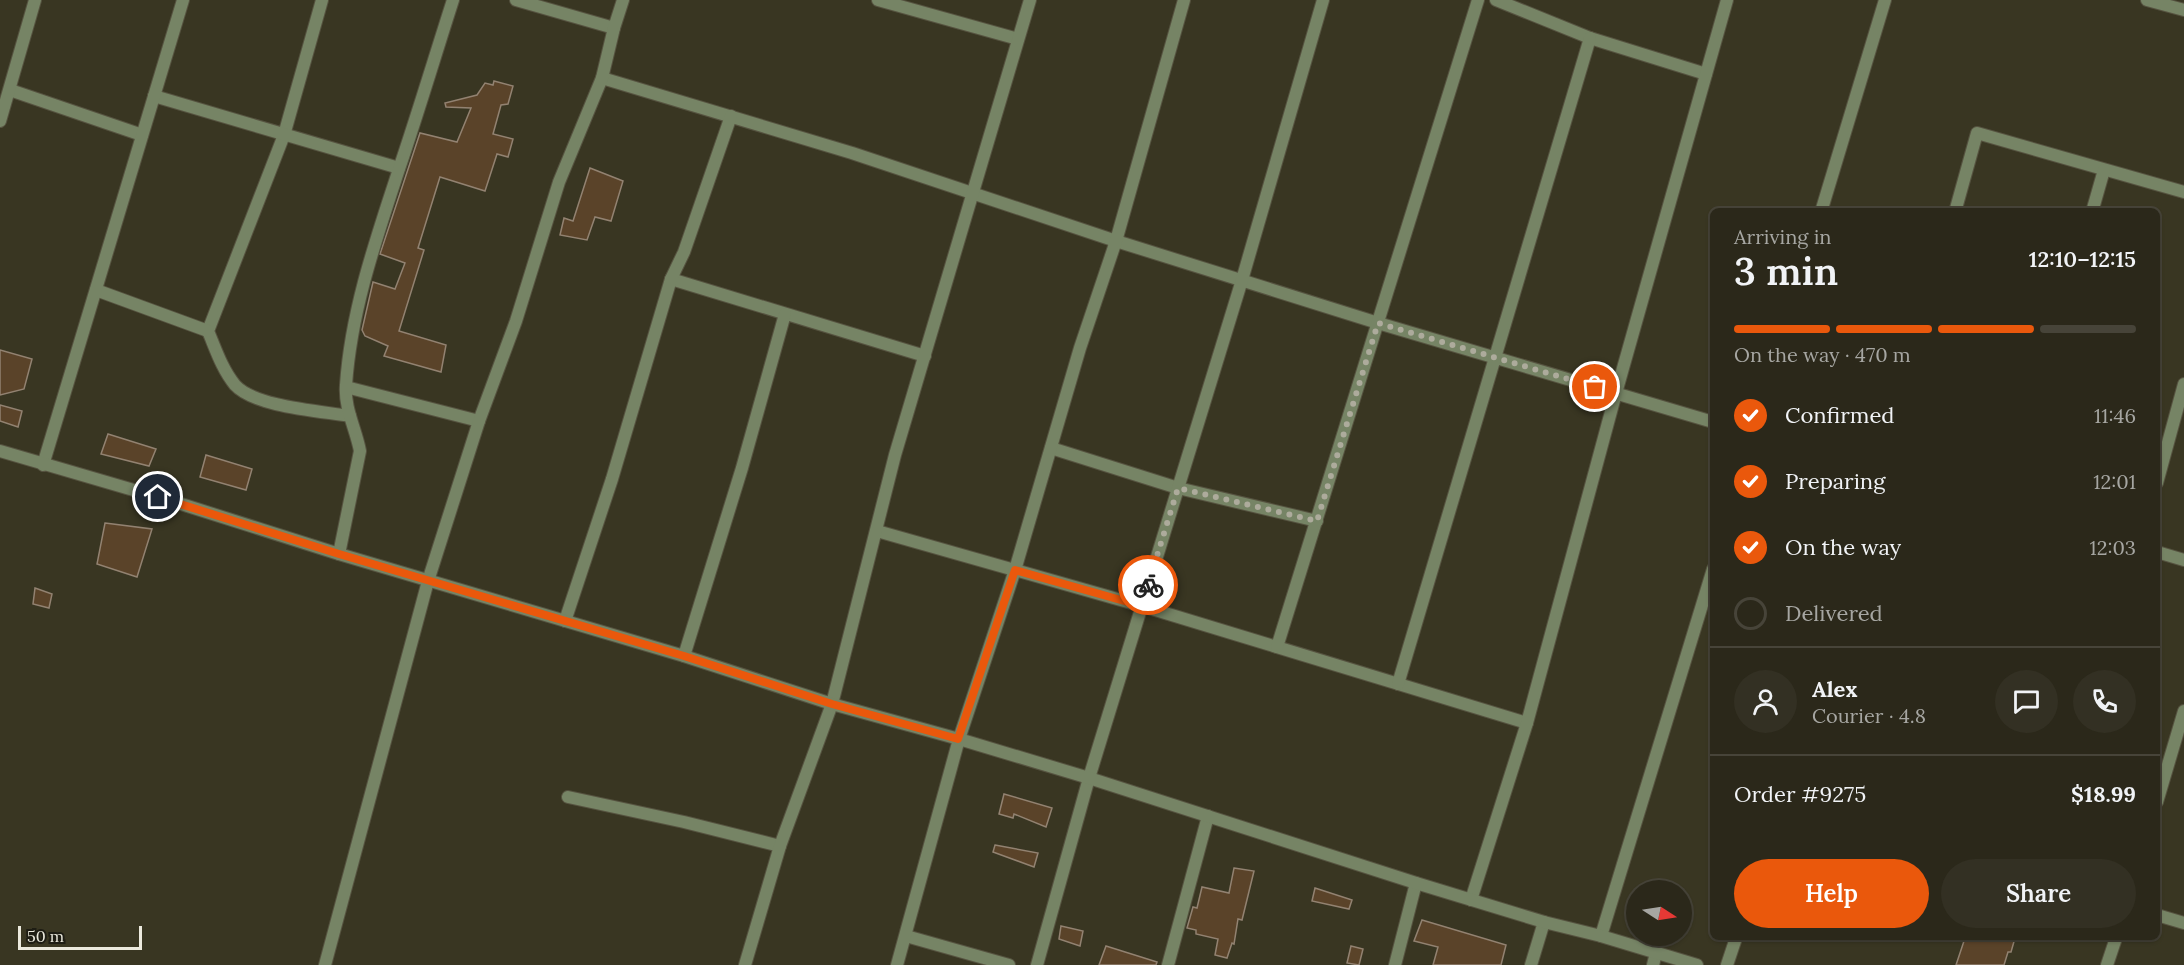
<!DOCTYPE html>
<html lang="en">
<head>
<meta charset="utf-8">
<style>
  :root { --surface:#2b281a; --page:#333023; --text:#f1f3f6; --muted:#a6a6a2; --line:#474439; --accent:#ea580c }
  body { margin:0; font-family:Lora,serif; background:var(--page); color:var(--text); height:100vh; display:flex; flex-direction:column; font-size:22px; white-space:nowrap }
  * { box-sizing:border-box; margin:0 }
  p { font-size:20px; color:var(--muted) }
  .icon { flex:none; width:33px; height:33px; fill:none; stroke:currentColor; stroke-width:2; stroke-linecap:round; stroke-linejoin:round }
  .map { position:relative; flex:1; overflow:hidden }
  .side { position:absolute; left:1710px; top:208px; width:450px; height:732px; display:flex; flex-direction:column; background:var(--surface); border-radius:9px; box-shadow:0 2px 4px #0004,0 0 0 2px var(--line) }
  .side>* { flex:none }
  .needle { width:39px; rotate:102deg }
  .tools { position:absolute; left:1626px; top:880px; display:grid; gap:12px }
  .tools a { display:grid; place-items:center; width:66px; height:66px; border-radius:50%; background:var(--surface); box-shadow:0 2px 4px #0004,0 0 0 2px var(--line); font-size:30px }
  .scale { position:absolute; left:18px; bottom:15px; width:124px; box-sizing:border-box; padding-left:6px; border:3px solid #eceade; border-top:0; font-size:16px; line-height:21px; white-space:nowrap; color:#eceade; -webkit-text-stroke:4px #1e1d14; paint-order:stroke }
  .pin { position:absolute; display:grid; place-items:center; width:51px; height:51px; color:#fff; margin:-26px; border:3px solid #fff; border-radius:50%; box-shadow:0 2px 6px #0007 }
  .courier { position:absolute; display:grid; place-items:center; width:60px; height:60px; margin:-30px; border:4px solid #ea580c; border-radius:50%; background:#fff; color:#222; box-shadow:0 2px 8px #0007 }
  .head em { font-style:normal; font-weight:600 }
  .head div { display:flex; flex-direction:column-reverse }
  .head { display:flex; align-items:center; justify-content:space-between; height:102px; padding:0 24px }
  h1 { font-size:39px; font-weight:600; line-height:45px }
  .bar { display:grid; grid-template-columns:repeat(4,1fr); gap:9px 6px; align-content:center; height:72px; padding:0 24px }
  .bar i { height:8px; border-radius:4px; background:var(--line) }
  .bar .selected { background:var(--accent) }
  .bar p { grid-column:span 4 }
  .line { display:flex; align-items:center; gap:15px; padding:0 24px; border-top:2px solid var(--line) }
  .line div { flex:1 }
  .round { display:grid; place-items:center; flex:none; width:63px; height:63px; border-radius:32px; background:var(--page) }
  ol { padding:0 24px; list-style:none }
  li { display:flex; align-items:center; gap:18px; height:66px }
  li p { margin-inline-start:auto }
  li .icon { padding:6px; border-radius:50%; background:var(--accent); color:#fff; stroke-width:4 }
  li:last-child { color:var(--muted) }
  li i { width:33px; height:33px; border:3px solid var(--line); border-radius:50% }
  .cta { display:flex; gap:12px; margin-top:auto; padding:12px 24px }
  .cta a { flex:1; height:69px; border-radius:36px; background:var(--accent); color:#fff; font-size:24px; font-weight:600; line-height:69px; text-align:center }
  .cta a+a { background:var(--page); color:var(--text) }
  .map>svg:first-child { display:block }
  .building { fill:#5a4329; stroke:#928271; stroke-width:1.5 }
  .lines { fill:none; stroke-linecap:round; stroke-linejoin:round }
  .minor-casing { stroke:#565340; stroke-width:14 }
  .tertiary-casing { stroke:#565340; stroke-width:14 }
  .minor { stroke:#768465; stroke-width:12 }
  .tertiary { stroke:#768465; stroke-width:12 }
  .done { stroke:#adab9c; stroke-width:6; stroke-dasharray:0 10.8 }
  .route { stroke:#ea580c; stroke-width:8 }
</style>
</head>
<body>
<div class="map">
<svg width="2184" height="965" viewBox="0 0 2184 965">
  <rect width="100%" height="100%" fill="#393622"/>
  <!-- building -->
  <g class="building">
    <path d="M494,81L513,86L508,104L501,105L493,134L513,139L508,157L497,154L485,191L440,177L418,248L424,250L399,331L446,345L441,372L384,356L388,346L365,336L362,330L373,282L395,289L405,263L380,254L420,133L457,142L471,108L446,107L445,103L477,95L485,83L493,85Z"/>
    <path d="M590,168L623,181L611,221L595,217L587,240L560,235L564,218L573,221Z"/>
    <path d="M0,350L32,359L24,389L0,395Z"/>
    <path d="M0,405L22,411L18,427L0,421Z"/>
    <path d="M108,434L156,449L149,466L101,454Z"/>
    <path d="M206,455L252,469L246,490L200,477Z"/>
    <path d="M105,523L152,529L137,577L97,564Z"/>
    <path d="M35,588L52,594L49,608L33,604Z"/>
    <path d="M1004,794L1052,808L1046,827L1014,814L1013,818L999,814Z"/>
    <path d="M995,845L1038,853L1034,867L993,852Z"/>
    <path d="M1234,868L1254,871L1242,920L1238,919L1234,944L1232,943L1227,958L1215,955L1218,939L1196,934V930L1187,928L1193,907L1197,908L1202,887L1229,893Z"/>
    <path d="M1315,888L1352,900L1349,909L1312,901Z"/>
    <path d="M1422,920L1506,945L1501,965H1433L1438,947L1414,941Z"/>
    <path d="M1061,926L1083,931L1080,946L1059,939Z"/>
    <path d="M1965,938H2015L2011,952H2008L2004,965H1956Z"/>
    <path d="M1106,946L1157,962L1156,965H1099Z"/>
    <path d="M1351,946L1363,949L1359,965L1347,963Z"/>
  </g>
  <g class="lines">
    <defs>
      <g id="minor">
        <path d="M322,0L284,135L208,331C216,350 222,369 235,385C255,407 320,411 350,416"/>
        <path d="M516,0L614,28"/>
        <path d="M878,0L1018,39"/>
        <path d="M1496,0L1590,38L1706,74"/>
        <path d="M2147,0L2184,10"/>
        <path d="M602,78L852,153L1116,241L1378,323L1713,422"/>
        <path d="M10,90L142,135"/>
        <path d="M154,96L399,168"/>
        <path d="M0,121L35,0"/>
        <path d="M1821,212L1885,0"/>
        <path d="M1955,212L1977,133L2184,192"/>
        <path d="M2092,212L2104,170"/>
        <path d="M671,279L925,356"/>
        <path d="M96,290L208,331"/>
        <path d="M346,387L479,421"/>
        <path d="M1051,448L1178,488L1317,521"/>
        <path d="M43,465L183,0"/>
        <path d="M2157,483L2184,384"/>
        <path d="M877,531L1142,606L1527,723"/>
        <path d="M2157,552L2184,560"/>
        <path d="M339,554L360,451C356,429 344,408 346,385C351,311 376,239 399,169C418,113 435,56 453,0"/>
        <path d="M565,621L612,479L671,279L684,252L731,116"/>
        <path d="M1277,647L1478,0"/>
        <path d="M684,656L742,468L785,314"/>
        <path d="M1398,684L1590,38"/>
        <path d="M568,797L684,822L780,846"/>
        <path d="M2157,802L2184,711"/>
        <path d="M1471,900L1527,723L1616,393L1727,0"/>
        <path d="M2157,915L2184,923"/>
        <path d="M906,936L1009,965"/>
        <path d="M1601,936L1713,569"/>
        <path d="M325,965L428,581L479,421L516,321L559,182L602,78L614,28L623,0"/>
        <path d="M745,965L780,846L832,704L895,455L1030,0"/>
        <path d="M897,965L959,739L1015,570L1080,348L1116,241L1184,0"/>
        <path d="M1037,965L1089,778L1242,280L1323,0"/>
        <path d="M1168,965L1208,816"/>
        <path d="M1395,965L1416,883"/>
        <path d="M1531,965L1544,922"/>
        <path d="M1653,965L1656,953"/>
        <path d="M1727,965L1736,938"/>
        <path d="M2107,965L2116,938"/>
      </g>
      <path id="tertiary" d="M0,451L178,503L339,554L684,656L832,704L959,739L1089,778L1416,883L1544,922L1601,936L1697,965"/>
    </defs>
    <!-- minor casing -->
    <use href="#minor" class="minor-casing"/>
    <!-- tertiary casing -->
    <use href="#tertiary" class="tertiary-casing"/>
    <!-- minor -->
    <use href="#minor" class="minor"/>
    <!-- tertiary -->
    <use href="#tertiary" class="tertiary"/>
  </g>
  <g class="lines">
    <!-- done -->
    <path class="done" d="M1148,585L1178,488L1317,521L1378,323L1595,387"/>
    <!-- route -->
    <path class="route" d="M158,497L339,554L684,656L832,704L958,739L1015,570L1142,606L1148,585"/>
  </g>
</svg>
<div class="tools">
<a><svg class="needle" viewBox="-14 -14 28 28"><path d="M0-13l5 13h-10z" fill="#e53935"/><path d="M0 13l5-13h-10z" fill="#a6a6a2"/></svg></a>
</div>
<div class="scale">50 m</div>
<div class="pin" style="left:1595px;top:387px;background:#ea580c"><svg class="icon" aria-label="bag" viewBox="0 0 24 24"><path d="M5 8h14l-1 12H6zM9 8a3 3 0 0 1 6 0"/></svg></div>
<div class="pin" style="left:158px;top:497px;background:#1f2937"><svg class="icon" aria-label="home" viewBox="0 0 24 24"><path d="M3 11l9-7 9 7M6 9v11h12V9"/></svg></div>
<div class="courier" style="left:1148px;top:585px"><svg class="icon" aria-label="bike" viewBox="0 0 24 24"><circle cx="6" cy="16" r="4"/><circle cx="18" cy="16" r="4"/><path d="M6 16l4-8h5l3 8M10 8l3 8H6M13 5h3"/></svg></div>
<section class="side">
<div class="head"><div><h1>3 min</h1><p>Arriving in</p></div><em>12:10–12:15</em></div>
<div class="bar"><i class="selected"></i><i class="selected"></i><i class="selected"></i><i></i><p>On the way · 470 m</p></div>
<ol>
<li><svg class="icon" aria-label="check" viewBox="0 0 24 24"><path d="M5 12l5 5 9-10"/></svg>Confirmed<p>11:46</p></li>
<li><svg class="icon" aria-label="check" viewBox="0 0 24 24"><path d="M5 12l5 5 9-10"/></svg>Preparing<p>12:01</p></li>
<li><svg class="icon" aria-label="check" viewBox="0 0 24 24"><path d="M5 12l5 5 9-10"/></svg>On the way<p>12:03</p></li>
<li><i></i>Delivered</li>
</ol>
<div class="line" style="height:108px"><a class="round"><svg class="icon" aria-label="person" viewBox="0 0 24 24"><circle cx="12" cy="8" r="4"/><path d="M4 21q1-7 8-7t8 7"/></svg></a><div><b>Alex</b><p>Courier · 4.8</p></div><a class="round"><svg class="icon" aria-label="chat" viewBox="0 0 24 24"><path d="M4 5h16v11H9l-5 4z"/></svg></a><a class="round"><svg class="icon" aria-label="phone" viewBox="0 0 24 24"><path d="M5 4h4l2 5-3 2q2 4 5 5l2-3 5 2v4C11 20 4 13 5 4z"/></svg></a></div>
<div class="line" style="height:78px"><div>Order #9275</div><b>$18.99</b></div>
<div class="cta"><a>Help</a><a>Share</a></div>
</section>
</div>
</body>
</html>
